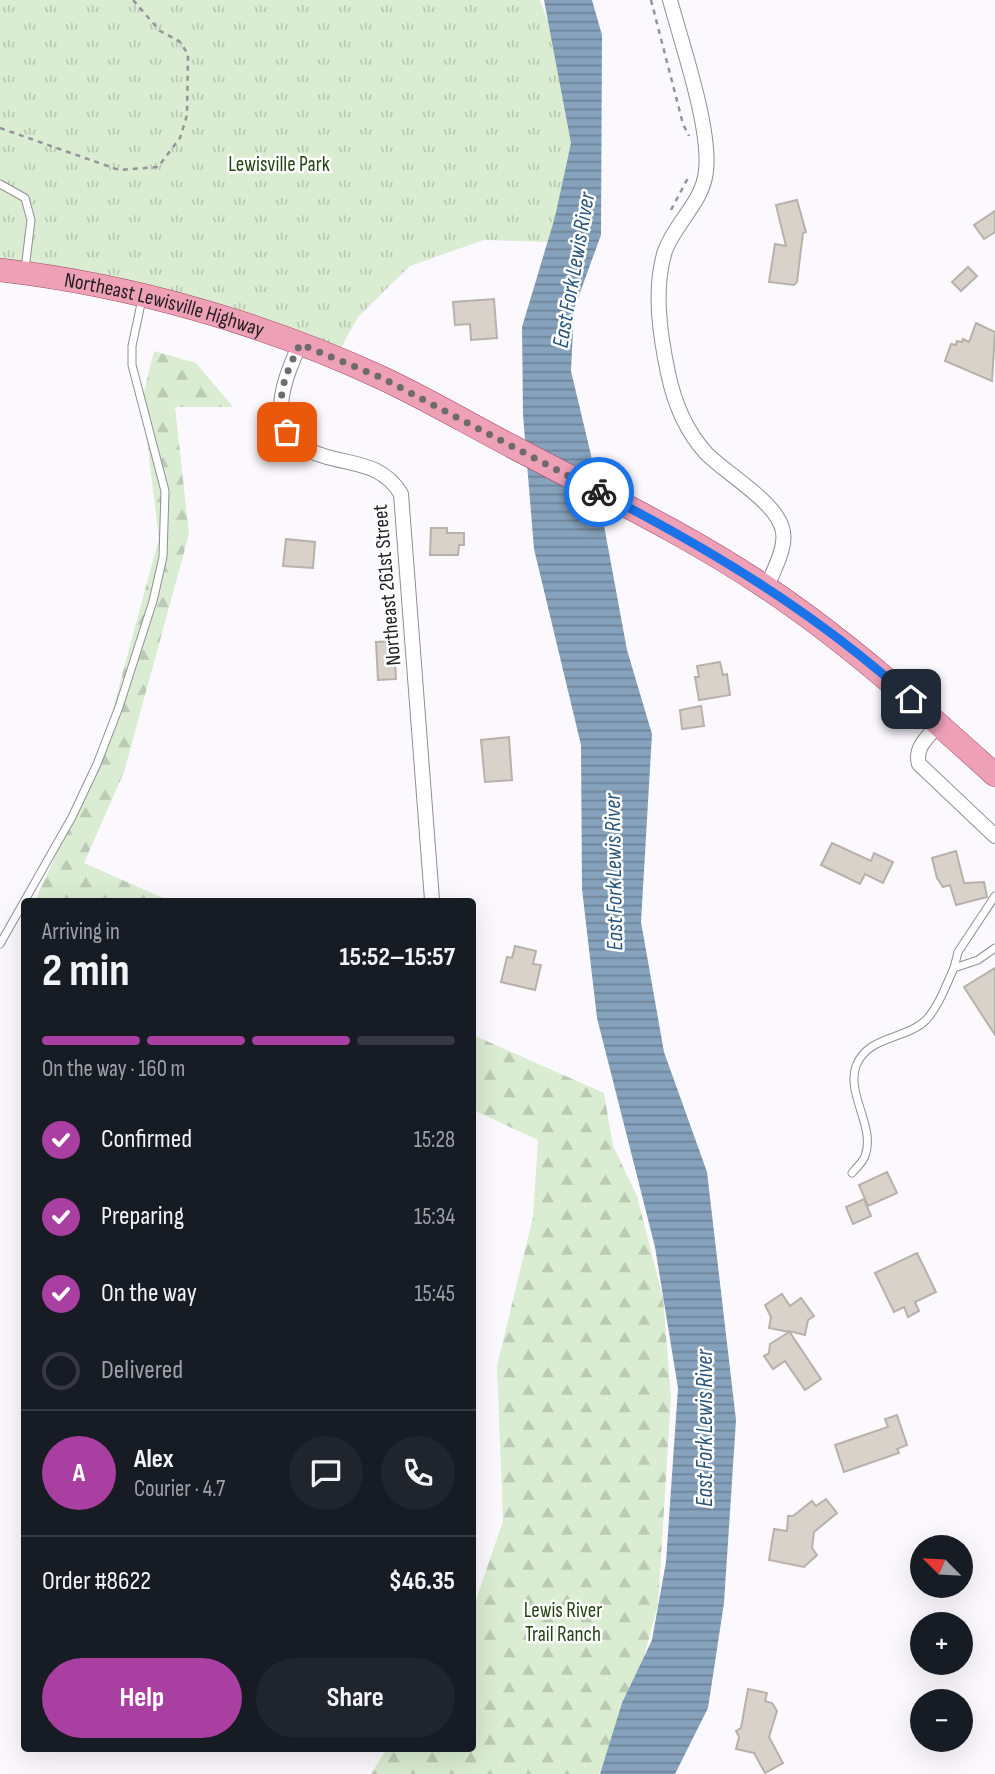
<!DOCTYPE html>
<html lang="en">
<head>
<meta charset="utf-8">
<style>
  :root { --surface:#171b24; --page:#20242c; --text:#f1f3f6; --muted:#9ea1a6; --line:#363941; --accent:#a93fa0 }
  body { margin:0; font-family:"Sofia Sans Condensed",sans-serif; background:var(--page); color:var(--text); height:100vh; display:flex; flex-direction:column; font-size:26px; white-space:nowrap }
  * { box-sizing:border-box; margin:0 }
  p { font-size:23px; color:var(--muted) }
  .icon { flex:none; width:38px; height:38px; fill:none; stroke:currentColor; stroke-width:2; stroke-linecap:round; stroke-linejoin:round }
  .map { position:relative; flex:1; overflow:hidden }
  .side { position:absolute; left:21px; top:898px; width:455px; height:854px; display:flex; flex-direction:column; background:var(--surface); border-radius:7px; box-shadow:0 7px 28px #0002 }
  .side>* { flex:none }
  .needle { width:46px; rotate:294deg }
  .buttons { position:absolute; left:910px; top:1535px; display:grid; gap:14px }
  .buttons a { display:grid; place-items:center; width:63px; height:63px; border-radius:50%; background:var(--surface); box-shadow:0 7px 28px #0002; font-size:35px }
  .pin { position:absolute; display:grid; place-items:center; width:60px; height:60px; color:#fff; margin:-30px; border-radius:14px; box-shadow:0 4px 10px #0006 }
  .courier { position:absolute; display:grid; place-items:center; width:70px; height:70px; margin:-35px; border:5px solid #1a73e8; border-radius:50%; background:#fff; color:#222; box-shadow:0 2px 9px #0007 }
  .head em { font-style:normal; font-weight:700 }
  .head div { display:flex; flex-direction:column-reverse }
  .head { display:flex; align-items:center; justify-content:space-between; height:119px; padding:0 21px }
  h1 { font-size:46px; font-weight:700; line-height:52px }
  .bar { display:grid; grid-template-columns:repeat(4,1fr); gap:10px 7px; align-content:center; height:84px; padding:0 21px }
  .bar i { height:9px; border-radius:5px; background:var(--line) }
  .bar .current { background:var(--accent) }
  .bar p { grid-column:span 4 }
  .line { display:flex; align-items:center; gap:18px; padding:0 21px; border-top:2px solid var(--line) }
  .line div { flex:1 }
  .round { display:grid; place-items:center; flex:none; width:74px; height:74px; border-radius:37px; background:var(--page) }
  ol { padding:0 21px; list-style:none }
  li { display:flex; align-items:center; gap:21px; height:77px }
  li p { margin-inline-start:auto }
  li .icon { padding:7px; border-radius:50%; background:var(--accent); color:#fff; stroke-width:4 }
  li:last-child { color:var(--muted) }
  li i { width:38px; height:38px; border:4px solid var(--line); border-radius:50% }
  .primary-button { display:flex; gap:14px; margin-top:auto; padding:14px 21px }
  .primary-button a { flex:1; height:80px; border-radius:42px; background:var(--accent); color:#fff; font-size:28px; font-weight:700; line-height:80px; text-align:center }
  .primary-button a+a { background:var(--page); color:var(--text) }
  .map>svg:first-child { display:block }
  .grass { fill:url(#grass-tufts) }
  .forest { fill:url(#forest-firs) }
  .water { fill:url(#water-rules) }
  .building { fill:#d8d2ca; stroke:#b7b1aa; stroke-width:2 }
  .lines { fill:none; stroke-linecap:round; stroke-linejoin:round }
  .service-casing { stroke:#928e95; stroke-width:9 }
  .minor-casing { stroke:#928e95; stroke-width:16 }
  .primary-casing { stroke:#9f4a63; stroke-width:24 }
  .path { stroke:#959397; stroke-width:2.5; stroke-dasharray:5 5; stroke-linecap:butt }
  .service { stroke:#fff; stroke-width:7 }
  .minor { stroke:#fff; stroke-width:14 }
  .primary { stroke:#eea0b7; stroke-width:23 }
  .done { stroke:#6d6b6e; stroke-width:7; stroke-dasharray:0 12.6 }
  .route { stroke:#1a73e8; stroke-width:9 }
  .labels { text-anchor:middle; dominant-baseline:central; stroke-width:5; stroke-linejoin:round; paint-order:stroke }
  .park-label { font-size:21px; fill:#254315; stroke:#fff }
  .street-label { font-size:21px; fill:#201e21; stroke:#fff }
  .water-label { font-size:23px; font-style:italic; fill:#2a557b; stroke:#fff }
</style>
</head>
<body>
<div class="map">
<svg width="995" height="1774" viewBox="0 0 995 1774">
  <defs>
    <pattern id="grass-tufts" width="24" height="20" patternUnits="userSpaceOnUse" patternTransform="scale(1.75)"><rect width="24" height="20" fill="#daecd2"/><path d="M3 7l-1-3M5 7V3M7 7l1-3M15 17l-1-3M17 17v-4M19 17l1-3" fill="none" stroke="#bbcab4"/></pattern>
    <pattern id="forest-firs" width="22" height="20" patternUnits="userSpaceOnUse" patternTransform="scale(1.75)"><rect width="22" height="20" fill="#daecd2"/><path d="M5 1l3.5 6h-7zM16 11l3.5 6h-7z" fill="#bbcab4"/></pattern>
    <pattern id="water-rules" width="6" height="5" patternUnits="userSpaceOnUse" patternTransform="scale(1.75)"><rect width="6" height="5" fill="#86a2bc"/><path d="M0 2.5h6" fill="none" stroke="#6d8398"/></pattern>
  </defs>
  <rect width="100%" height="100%" fill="#fcf9fe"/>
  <!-- grass -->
  <path class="grass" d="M0,0H540L557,46L575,129L554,237L546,242L484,240L410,266L358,317L338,353L0,270Z"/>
  <!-- forest -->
  <g class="forest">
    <path d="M154,351L196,363L233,407H175L189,534L124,772L84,863L170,901H35L100,757L159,538L142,400Z"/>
    <path d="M473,1035L604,1093L613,1146L637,1196L663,1298L671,1397L658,1605L638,1678L599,1774H371L387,1748H472L473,1609L503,1521L497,1366L533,1217L538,1140L473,1110Z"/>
  </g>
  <!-- water -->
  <path class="water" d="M544,0H592L602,35L601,235L574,309L571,371L591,455L627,650L652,734L641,922L664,1052L707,1172L736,1420L724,1603L708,1708L675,1774H600L622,1703L652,1640L666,1562L678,1388L655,1247L597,1018L582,889L581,745L534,549L523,415L522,327L555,217L571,143Z"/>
  <!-- building -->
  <g class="building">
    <path d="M797,200L806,232L803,233L797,282L794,285L769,282L775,244L786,246L776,205Z"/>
    <path d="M995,211V232L984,239L974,225Z"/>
    <path d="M968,267L977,276L961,291L952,282Z"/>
    <path d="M494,299L497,338L471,340L470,324L455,325L453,302Z"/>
    <path d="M976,323L995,332L992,381L945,361L951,344L956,345L957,341L962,342L963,339L969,342Z"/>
    <path d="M431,528H447V533H464V545H459L458,555H430Z"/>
    <path d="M286,539L315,542L313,568L283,566Z"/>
    <path d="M394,641L396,679L378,680L376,642Z"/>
    <path d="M720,662L723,675L727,674L730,695L699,700L695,677H699L697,666Z"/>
    <path d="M701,706L704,726L682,729L680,710Z"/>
    <path d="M509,737L512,780L485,782L481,740Z"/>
    <path d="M832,843L871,861L874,853L893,862L883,883L865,874L860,884L821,865Z"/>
    <path d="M956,851L964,883L984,882L987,897L956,905L950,885L943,887L937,878L932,858Z"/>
    <path d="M515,946L536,951L533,964L541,965L535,990L501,982L507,957L512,958Z"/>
    <path d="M995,968V1035L964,987Z"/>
    <path d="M887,1172L897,1193L868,1206L859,1185Z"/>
    <path d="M864,1199L871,1216L853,1224L846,1207Z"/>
    <path d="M917,1253L936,1292L915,1302L919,1311L908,1317L904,1307L894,1312L875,1273Z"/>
    <path d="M782,1294L790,1306L801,1298L814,1316L808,1320L805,1335L789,1331L821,1379L805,1390L785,1361L773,1369L764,1356L769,1353L770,1344L789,1332L769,1328L771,1317L765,1305Z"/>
    <path d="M897,1415L907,1445L897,1449L899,1453L844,1472L835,1445L888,1427L885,1419Z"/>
    <path d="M826,1499L837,1513L814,1532L812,1548L817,1555L804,1567L769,1560L774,1529L787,1531L788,1516H793L812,1501L816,1506Z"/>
    <path d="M748,1689L767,1693L765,1701L772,1703L777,1711L769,1737L783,1763L765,1773L754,1753L736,1749L739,1737L736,1731L741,1728Z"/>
  </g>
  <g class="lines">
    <defs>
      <g id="service">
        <path d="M0,184L25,198L31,220L25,269"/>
        <path d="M0,944L72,817L97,764L119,707L153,601L163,557L165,491L132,365V346L142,299"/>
        <path d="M954,968L958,952L995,896"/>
        <path d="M852,1173C856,1168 863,1162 865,1156C876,1128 846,1094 856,1066C868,1035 906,1040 926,1020C939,1006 946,985 954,968L978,960L995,948"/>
      </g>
      <g id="minor">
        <path d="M670,0C682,45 711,128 706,171C703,202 675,223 665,251C653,289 660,335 668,373C674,402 686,431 706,453C726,474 779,503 783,532C786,549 773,571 767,587"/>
        <path d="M300,344C279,390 262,439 327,457C357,465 384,465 401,494L432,900"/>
        <path d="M939,724C929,736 914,747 919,764L995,836"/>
      </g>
      <g id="primary">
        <path id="s1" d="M0,270C130,285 264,323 382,378C427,399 469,424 513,447C598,492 687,534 767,588C849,643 922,709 995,775"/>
      </g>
    </defs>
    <!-- service casing -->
    <use href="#service" class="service-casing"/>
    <!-- minor casing -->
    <use href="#minor" class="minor-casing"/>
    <!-- primary casing -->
    <use href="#primary" class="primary-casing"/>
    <!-- path -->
    <g class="path">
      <path d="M651,0L683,124L689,136"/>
      <path d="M0,128L119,170L158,167L180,138L187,115L188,54L179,41L160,31L133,0"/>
      <path d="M671,210L689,176"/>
    </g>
    <!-- service -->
    <use href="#service" class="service"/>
    <!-- minor -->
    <use href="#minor" class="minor"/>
    <!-- primary -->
    <use href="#primary" class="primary"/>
  </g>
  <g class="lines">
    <!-- done -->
    <path class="done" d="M287,432C274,398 285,376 300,344L382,378L599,492"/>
    <!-- route -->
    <path class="route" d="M599,492C710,549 818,614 911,699"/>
  </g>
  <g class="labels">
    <!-- park labels -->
    <g class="park-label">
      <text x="279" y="164">Lewisville Park</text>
      <text x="563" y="1610">Lewis River<tspan x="563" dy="24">Trail Ranch</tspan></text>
    </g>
    <!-- street labels -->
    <g class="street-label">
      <text stroke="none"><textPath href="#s1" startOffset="168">Northeast Lewisville Highway</textPath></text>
      <text transform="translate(387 585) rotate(-95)">Northeast 261st Street</text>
    </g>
    <!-- water labels -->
    <g class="water-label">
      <text transform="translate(574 270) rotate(-80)">East Fork Lewis River</text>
      <text transform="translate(614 872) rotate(-91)">East Fork Lewis River</text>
      <text transform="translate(705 1428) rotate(-90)">East Fork Lewis River</text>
    </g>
  </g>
</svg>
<div class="buttons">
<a><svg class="needle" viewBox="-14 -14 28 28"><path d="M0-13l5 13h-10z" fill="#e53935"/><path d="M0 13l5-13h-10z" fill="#9ea1a6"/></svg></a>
<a>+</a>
<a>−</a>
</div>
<div class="pin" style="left:287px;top:432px;background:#ea580c"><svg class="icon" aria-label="bag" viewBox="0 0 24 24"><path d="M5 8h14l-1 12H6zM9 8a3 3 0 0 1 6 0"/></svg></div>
<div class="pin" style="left:911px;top:699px;background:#1f2937"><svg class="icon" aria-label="home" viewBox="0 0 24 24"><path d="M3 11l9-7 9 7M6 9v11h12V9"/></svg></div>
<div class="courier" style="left:599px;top:492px"><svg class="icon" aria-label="bike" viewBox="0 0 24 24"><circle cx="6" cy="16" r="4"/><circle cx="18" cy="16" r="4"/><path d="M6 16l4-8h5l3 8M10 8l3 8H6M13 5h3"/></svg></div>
<section class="side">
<div class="head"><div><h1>2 min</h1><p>Arriving in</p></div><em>15:52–15:57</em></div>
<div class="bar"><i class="current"></i><i class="current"></i><i class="current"></i><i></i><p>On the way · 160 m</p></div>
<ol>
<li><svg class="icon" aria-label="check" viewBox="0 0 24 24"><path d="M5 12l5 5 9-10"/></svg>Confirmed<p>15:28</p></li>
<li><svg class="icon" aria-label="check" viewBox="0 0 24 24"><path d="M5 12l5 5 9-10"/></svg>Preparing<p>15:34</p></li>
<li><svg class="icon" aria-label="check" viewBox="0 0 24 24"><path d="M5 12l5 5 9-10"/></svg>On the way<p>15:45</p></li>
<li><i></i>Delivered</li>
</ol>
<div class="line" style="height:126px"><b class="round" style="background:var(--accent);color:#fff">A</b><div><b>Alex</b><p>Courier · 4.7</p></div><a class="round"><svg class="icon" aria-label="chat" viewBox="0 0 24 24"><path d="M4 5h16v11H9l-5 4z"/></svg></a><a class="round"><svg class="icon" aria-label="phone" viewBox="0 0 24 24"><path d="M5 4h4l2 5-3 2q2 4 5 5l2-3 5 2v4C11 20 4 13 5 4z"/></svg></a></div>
<div class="line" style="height:91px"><div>Order #8622</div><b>$46.35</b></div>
<div class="primary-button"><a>Help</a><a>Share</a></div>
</section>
</div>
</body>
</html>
